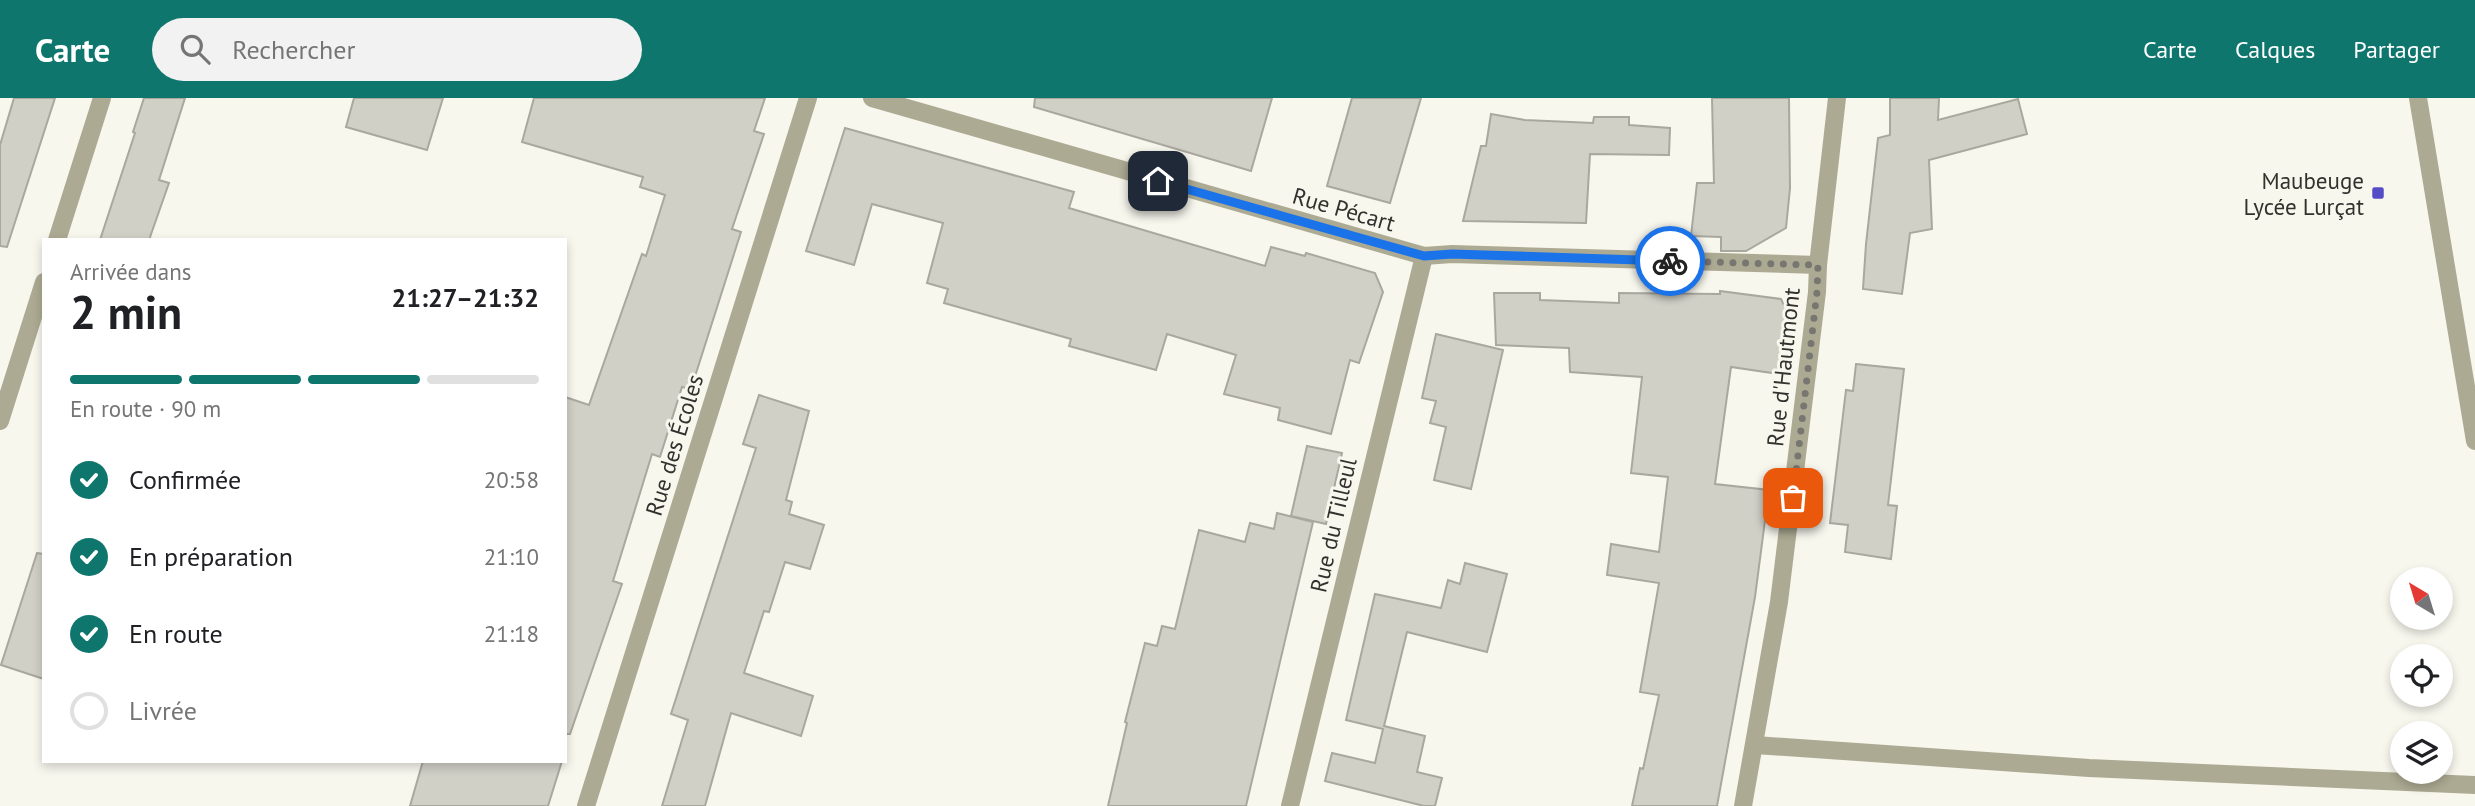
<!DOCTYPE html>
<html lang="fr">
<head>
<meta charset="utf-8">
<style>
  :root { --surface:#fff; --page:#f2f2f2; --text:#202124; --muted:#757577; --line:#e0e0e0; --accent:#0f766e }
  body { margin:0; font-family:"PT Sans",sans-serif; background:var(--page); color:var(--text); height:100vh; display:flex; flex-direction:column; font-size:26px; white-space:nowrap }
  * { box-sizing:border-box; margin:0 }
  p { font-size:23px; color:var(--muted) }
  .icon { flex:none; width:38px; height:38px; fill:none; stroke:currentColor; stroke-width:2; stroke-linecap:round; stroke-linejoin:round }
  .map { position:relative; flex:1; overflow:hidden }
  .panel { position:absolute; left:42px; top:140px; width:525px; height:525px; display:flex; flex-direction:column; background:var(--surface); border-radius:0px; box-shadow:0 4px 10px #0003 }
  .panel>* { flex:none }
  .needle { width:46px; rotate:322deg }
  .tools { position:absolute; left:2390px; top:469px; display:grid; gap:14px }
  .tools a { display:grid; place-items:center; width:63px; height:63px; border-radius:50%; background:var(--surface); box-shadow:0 4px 10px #0003; font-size:35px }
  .pin { position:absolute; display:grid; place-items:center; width:60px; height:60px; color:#fff; margin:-30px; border-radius:14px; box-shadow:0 4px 10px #0006 }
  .courier { position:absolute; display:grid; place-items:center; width:70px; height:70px; margin:-35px; border:5px solid #1a73e8; border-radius:50%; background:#fff; color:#222; box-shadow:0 2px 9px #0007 }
  .headline em { font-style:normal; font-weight:600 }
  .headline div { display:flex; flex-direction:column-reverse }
  .headline { display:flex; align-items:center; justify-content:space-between; height:119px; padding:0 28px }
  h1 { font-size:46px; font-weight:600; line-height:52px }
  .bar { display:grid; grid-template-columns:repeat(4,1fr); gap:10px 7px; align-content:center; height:84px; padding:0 28px }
  .bar i { height:9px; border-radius:5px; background:var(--line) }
  .bar .selected { background:var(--accent) }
  .bar p { grid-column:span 4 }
  ol { padding:0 28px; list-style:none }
  li { display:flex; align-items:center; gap:21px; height:77px }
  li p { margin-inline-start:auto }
  li .icon { padding:7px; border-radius:50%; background:var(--accent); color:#fff; stroke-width:4 }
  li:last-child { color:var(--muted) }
  li i { width:38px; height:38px; border:4px solid var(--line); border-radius:50% }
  header { display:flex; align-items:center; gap:42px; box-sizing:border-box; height:98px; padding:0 35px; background:var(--accent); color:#fff }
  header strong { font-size:33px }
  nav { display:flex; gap:38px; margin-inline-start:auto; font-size:24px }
  .search { width:490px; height:63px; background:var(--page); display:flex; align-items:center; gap:18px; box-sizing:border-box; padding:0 24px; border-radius:38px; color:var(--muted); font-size:26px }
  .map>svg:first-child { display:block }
  .building { fill:#d1d0c7; stroke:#a9a89f; stroke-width:2 }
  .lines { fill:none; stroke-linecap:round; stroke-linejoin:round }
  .service { stroke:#adaa93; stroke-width:18 }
  .minor { stroke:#adaa93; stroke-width:18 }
  .tertiary { stroke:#adaa93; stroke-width:18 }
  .done { stroke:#777671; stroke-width:7; stroke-dasharray:0 12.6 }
  .route { stroke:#1a73e8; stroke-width:9 }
  .poi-dot { fill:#554dc5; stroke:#f8f7ee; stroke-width:2.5 }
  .labels { text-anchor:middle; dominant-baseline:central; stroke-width:6; stroke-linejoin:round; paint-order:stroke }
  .poi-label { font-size:23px; fill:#32312e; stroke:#f8f7ee; text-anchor:end }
  .street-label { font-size:23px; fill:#32312e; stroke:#f8f7ee }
</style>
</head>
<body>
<header>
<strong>Carte</strong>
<div class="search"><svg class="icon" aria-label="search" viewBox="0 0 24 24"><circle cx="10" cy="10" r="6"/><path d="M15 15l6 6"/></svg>Rechercher</div>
<nav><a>Carte</a><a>Calques</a><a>Partager</a></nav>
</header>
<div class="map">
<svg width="2475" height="708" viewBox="0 0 2475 708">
  <rect width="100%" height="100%" fill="#f8f7ee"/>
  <!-- building -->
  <g class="building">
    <path d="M14,0H55L7,149L0,148V47Z"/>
    <path d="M144,0H185L159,82L169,85L149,142H100L135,35L133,34Z"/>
    <path d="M354,0H443L427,52L346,29Z"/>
    <path d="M534,0H765L754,33L764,36L732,131L741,134L691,291L682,289L660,359L652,356L613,483L622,486L570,636H565V299L589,307L642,156L646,158L665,97L640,89L643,79L522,44Z"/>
    <path d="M1035,0H1272L1251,73L1034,9Z"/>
    <path d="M1352,0H1421L1390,105L1327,88Z"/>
    <path d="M1712,0H1789L1790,90L1786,130L1746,153H1721V139L1691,138L1697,85H1714Z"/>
    <path d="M1890,0H1939L1938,22L2018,1L2027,36L1929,62L1932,131L1910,135L1902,196L1863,191L1866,146L1878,40L1890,37Z"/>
    <path d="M1491,16L1525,22L1593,25L1594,19H1629V27L1670,30L1669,57L1590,56L1586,125L1463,123L1481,48H1486Z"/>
    <path d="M845,30L1074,94L1069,110L1265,168L1271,149L1305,158L1306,155L1375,175L1383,194L1359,265L1350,262L1331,336L1278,322L1280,310L1224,296L1236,257L1167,236L1156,272L1069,248L1071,241L944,205L948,191L927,185L943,125L872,106L854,167L806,153Z"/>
    <path d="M1720,193L1781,201L1787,214L1779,276L1731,269L1715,386L1769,392L1755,499L1717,708H1632L1640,670L1643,671L1659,597L1640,594L1659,485L1607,477L1611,446L1659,454L1668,379L1631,375L1642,279L1570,274L1569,250L1496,247L1494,195H1540V202L1619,205V195L1720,196Z"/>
    <path d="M1436,236L1503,252L1471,391L1434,382L1446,329L1430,325L1436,303L1422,300Z"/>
    <path d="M1856,266L1904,271L1888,407L1897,408L1891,461L1845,454L1848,427L1830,425L1846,292L1853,293Z"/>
    <path d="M759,297L809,313L786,402L792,404L789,416L824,427L810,471L785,464L769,514L764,513L744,575L813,598L801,638L731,615L705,708H662L688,622L671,616L756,350L743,346Z"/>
    <path d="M1307,348L1342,355L1326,426L1291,418Z"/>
    <path d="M1277,415L1313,424L1246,708H1108L1127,625L1125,624L1145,545L1157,548L1162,528L1175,531L1199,432L1245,444L1250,425L1274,431Z"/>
    <path d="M37,455L44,456V581L1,567Z"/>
    <path d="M1465,465L1507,476L1487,554L1407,534L1384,628L1425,638L1417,674L1442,680L1435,708H1424L1325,683L1332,655L1375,665L1383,631L1346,622L1375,496L1441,510L1448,482L1460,486Z"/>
    <path d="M423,663H562L548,708H410Z"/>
  </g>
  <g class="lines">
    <!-- service -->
    <path class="service" d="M2418,0L2475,343"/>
    <!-- minor -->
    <g class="minor">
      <path d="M872,0L1424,158L1452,156L1818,167"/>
      <path d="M57,142L102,0"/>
      <path d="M0,323L44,184"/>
      <path d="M1755,647L2089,670L2475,687"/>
      <path d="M586,708L808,0"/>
      <path d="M1290,708L1424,158"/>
    </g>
    <!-- tertiary -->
    <path class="tertiary" d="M1743,708L1779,504L1817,194L1818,167L1837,0"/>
  </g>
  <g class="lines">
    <!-- done -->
    <path class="done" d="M1670,163L1818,167L1817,194L1793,400"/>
    <!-- route -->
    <path class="route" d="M1158,83L1424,158L1452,156L1670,163"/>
  </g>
  <!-- markers -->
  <rect class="poi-dot" x="2371" y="88" width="14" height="14" rx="3.5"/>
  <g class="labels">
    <!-- poi labels -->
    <g class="poi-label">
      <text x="2364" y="82">Maubeuge<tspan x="2364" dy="26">Lycée Lurçat</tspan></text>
    </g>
    <!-- street labels -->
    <g class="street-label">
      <text transform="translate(1344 111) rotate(16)">Rue Pécart</text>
      <text transform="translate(1783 269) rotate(-84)">Rue d'Hautmont</text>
      <text transform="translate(674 347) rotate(-73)">Rue des Écoles</text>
      <text transform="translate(1333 427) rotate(-77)">Rue du Tilleul</text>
    </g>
  </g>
</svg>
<div class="tools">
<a><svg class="needle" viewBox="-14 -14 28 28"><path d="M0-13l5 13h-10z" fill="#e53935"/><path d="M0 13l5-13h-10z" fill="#757577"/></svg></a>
<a><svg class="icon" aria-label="locate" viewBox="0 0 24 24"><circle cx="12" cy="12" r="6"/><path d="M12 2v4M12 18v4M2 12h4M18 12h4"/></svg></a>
<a><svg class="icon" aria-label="layers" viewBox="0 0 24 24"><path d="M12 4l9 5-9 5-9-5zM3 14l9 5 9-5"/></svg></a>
</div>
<div class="pin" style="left:1793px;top:400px;background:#ea580c"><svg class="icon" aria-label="bag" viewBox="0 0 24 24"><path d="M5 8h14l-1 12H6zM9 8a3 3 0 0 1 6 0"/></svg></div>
<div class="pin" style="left:1158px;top:83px;background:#1f2937"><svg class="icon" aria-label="home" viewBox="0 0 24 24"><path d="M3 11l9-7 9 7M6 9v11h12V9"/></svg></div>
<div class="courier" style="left:1670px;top:163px"><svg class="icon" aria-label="bike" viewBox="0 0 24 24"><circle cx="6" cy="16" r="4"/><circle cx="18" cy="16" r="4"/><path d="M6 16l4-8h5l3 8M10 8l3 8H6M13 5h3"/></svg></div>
<section class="panel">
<div class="headline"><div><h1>2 min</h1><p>Arrivée dans</p></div><em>21:27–21:32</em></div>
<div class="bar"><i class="selected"></i><i class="selected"></i><i class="selected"></i><i></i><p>En route · 90 m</p></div>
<ol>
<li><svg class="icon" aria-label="check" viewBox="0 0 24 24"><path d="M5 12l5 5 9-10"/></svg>Confirmée<p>20:58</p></li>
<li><svg class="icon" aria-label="check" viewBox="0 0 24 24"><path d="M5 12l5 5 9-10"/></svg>En préparation<p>21:10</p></li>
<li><svg class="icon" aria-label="check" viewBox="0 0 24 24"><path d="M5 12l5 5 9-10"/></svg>En route<p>21:18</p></li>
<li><i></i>Livrée</li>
</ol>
</section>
</div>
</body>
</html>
